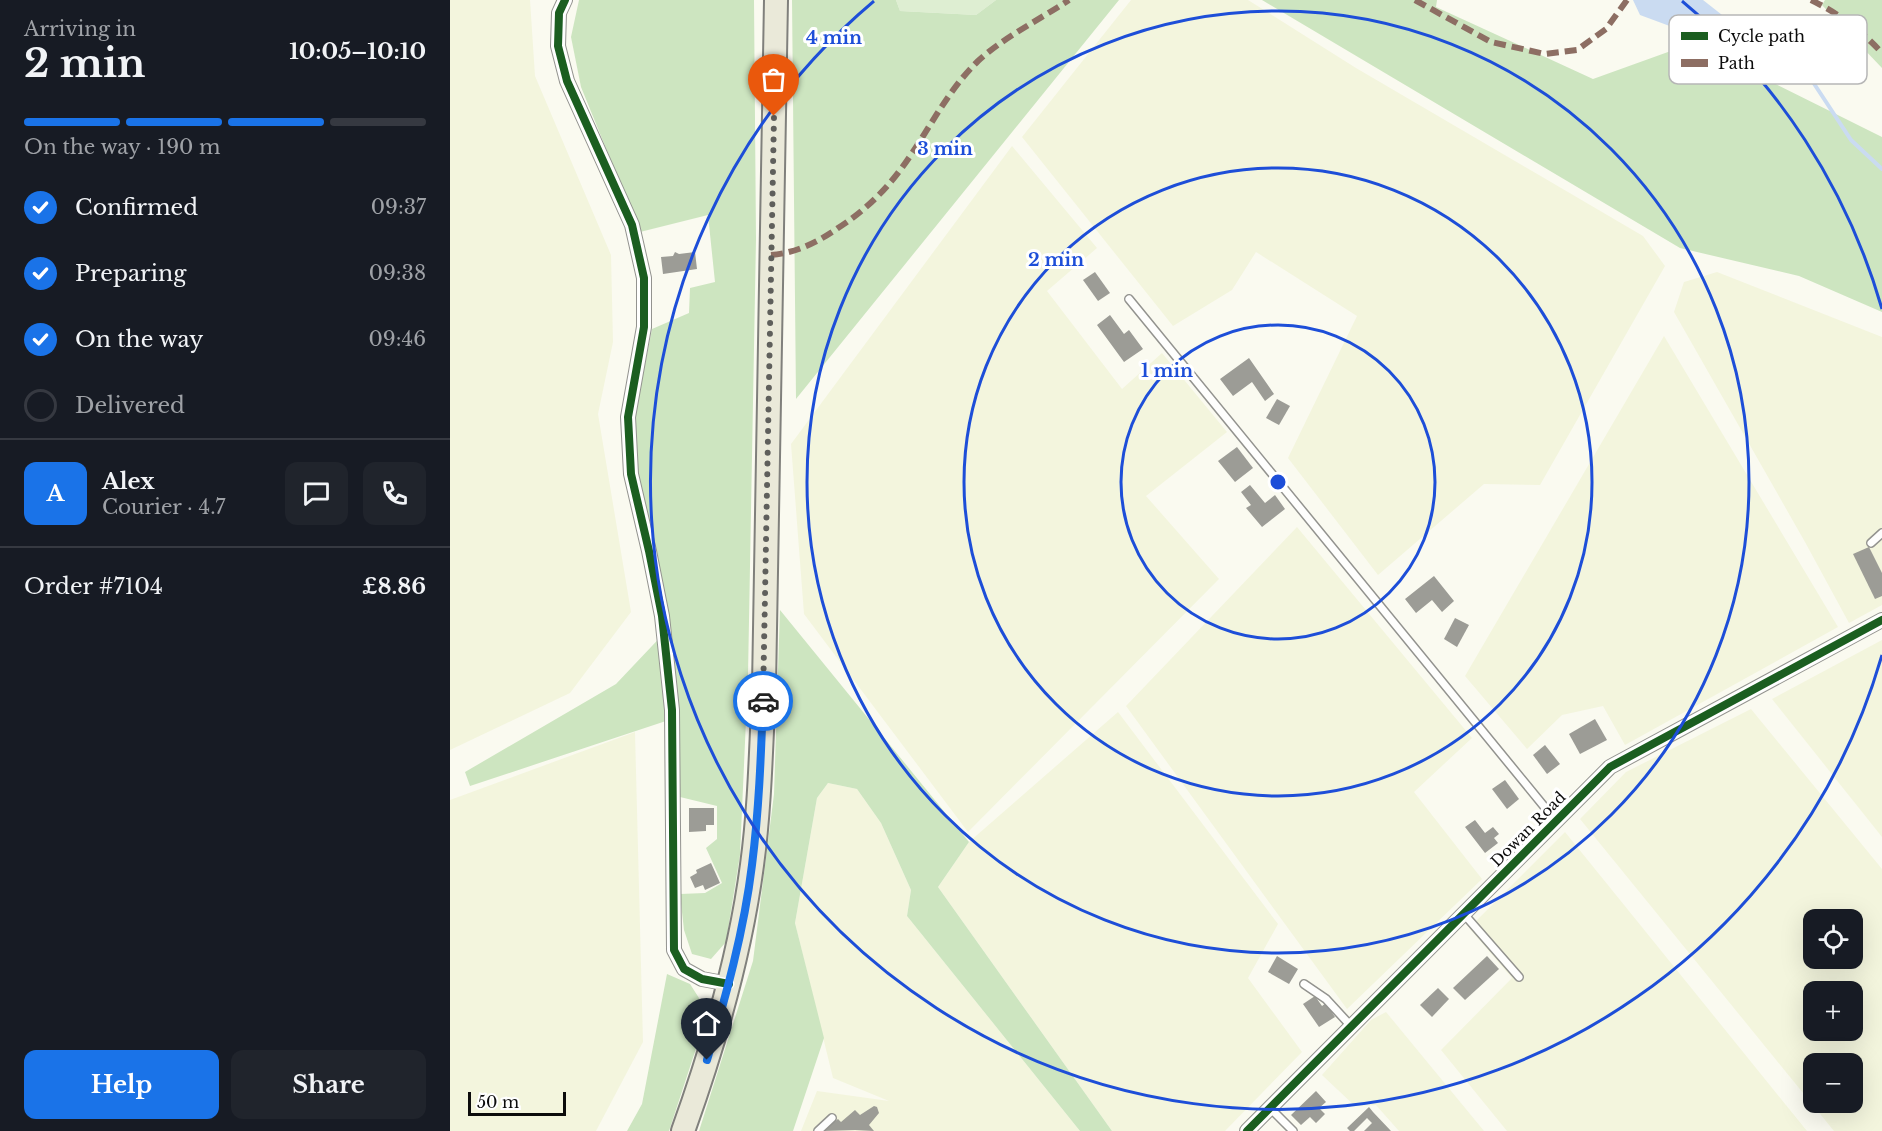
<!DOCTYPE html>
<html lang="en">
<head>
<meta charset="utf-8">
<style>
  :root { --surface:#171b24; --page:#20242c; --text:#f1f3f6; --muted:#9ea1a6; --line:#363941; --accent:#1a73e8 }
  body { margin:0; font-family:"Libre Baskerville",serif; background:var(--page); color:var(--text); height:100vh; display:flex; flex-direction:column; font-size:22px; white-space:nowrap }
  * { box-sizing:border-box; margin:0 }
  p { font-size:20px; color:var(--muted) }
  .icon { flex:none; width:33px; height:33px; fill:none; stroke:currentColor; stroke-width:2; stroke-linecap:round; stroke-linejoin:round }
  .map { position:relative; flex:1; overflow:hidden }
  .details { display:flex; flex-direction:column; background:var(--surface); width:450px }
  .details>* { flex:none }
  .tools { position:absolute; left:1353px; top:909px; display:grid; gap:12px }
  .tools a { display:grid; place-items:center; width:60px; height:60px; border-radius:12px; background:var(--surface); box-shadow:0 6px 24px #0002; font-size:30px }
  .scale { position:absolute; left:18px; bottom:15px; width:98px; box-sizing:border-box; padding-left:6px; border:3px solid #0c0c0c; border-top:0; font-size:16px; line-height:21px; white-space:nowrap; color:#0c0c0c; -webkit-text-stroke:4px #fff; paint-order:stroke }
  .pin { position:absolute; display:grid; place-items:center; width:51px; height:51px; color:#fff; margin:-62px -26px; border-radius:50% 50% 50% 0; rotate:-45deg; box-shadow:0 0 6px #0007 }
  .pin .icon { rotate:45deg }
  .courier { position:absolute; display:grid; place-items:center; width:60px; height:60px; margin:-30px; border:4px solid #1a73e8; border-radius:50%; background:#fff; color:#222; box-shadow:0 2px 8px #0007 }
  .summary em { font-style:normal; font-weight:700 }
  .summary div { display:flex; flex-direction:column-reverse }
  .summary { display:flex; align-items:center; justify-content:space-between; height:102px; padding:0 24px }
  h1 { font-size:39px; font-weight:700; line-height:45px }
  .bar { display:grid; grid-template-columns:repeat(4,1fr); gap:9px 6px; align-content:center; height:72px; padding:0 24px }
  .bar i { height:8px; border-radius:4px; background:var(--line) }
  .bar .active { background:var(--accent) }
  .bar p { grid-column:span 4 }
  .line { display:flex; align-items:center; gap:15px; padding:0 24px; border-top:2px solid var(--line) }
  .line div { flex:1 }
  .round { display:grid; place-items:center; flex:none; width:63px; height:63px; border-radius:12px; background:var(--page) }
  ol { padding:0 24px; list-style:none }
  li { display:flex; align-items:center; gap:18px; height:66px }
  li p { margin-inline-start:auto }
  li .icon { padding:6px; border-radius:50%; background:var(--accent); color:#fff; stroke-width:4 }
  li:last-child { color:var(--muted) }
  li i { width:33px; height:33px; border:3px solid var(--line); border-radius:50% }
  .button { display:flex; gap:12px; margin-top:auto; padding:12px 24px }
  .button a { flex:1; height:69px; border-radius:12px; background:var(--accent); color:#fff; font-size:24px; font-weight:700; line-height:69px; text-align:center }
  .button a+a { background:var(--page); color:var(--text) }
  main { display:flex; flex:1; min-height:0 }
  .map>svg:first-child { display:block }
  .farmland { fill:#f3f5dd; fill-rule:evenodd }
  .green { fill:#deeed2 }
  .forest { fill:#cde5c0 }
  .water { fill:#cadbf1 }
  .lines { fill:none; stroke-linecap:round; stroke-linejoin:round }
  .stream { stroke:#cadbf1; stroke-width:4 }
  .building { fill:#9c9c96 }
  .service-casing { stroke:#93938f; stroke-width:10 }
  .minor-casing { stroke:#93938f; stroke-width:16 }
  .primary-casing { stroke:#80807c; stroke-width:26 }
  .service { stroke:#fefefd; stroke-width:7 }
  .minor { stroke:#fefefd; stroke-width:14 }
  .primary { stroke:#eae9d9; stroke-width:22 }
  .quiet { stroke:#8d6e63; stroke-width:6; stroke-dasharray:12 6; stroke-linecap:butt }
  .cycleway-casing { stroke:#fff; stroke-width:11 }
  .cycleway { stroke:#1b5e20; stroke-width:8 }
  .done { stroke:#5f5f5c; stroke-width:6; stroke-dasharray:0 10.8 }
  .route { stroke:#1a73e8; stroke-width:8 }
  .ring { fill:none; stroke:#1d4ed8; stroke-width:3 }
  .labels { text-anchor:middle; dominant-baseline:central; stroke-width:6; stroke-linejoin:round; paint-order:stroke }
  .street-label { font-size:15px; fill:#0c0c0c; stroke:#fff }
  .key { fill:#fff; stroke:#b6b6b6; stroke-width:1.5 }
  .key-label { font-size:16px; fill:#0c0c0c }
  .centre { fill:#1d4ed8; stroke:#fff; stroke-width:3 }
  .ring-label { font-size:18px; text-anchor:middle; font-weight:bold; fill:#1d4ed8; stroke:#fff; stroke-width:6; stroke-linejoin:round; paint-order:stroke }
</style>
</head>
<body>
<main>
<section class="details">
<div class="summary"><div><h1>2 min</h1><p>Arriving in</p></div><em>10:05–10:10</em></div>
<div class="bar"><i class="active"></i><i class="active"></i><i class="active"></i><i></i><p>On the way · 190 m</p></div>
<ol>
<li><svg class="icon" aria-label="check" viewBox="0 0 24 24"><path d="M5 12l5 5 9-10"/></svg>Confirmed<p>09:37</p></li>
<li><svg class="icon" aria-label="check" viewBox="0 0 24 24"><path d="M5 12l5 5 9-10"/></svg>Preparing<p>09:38</p></li>
<li><svg class="icon" aria-label="check" viewBox="0 0 24 24"><path d="M5 12l5 5 9-10"/></svg>On the way<p>09:46</p></li>
<li><i></i>Delivered</li>
</ol>
<div class="line" style="height:108px"><b class="round" style="background:var(--accent);color:#fff">A</b><div><b>Alex</b><p>Courier · 4.7</p></div><a class="round"><svg class="icon" aria-label="chat" viewBox="0 0 24 24"><path d="M4 5h16v11H9l-5 4z"/></svg></a><a class="round"><svg class="icon" aria-label="phone" viewBox="0 0 24 24"><path d="M5 4h4l2 5-3 2q2 4 5 5l2-3 5 2v4C11 20 4 13 5 4z"/></svg></a></div>
<div class="line" style="height:78px"><div>Order #7104</div><b>£8.86</b></div>
<div class="button"><a>Help</a><a>Share</a></div>
</section>
<div class="map">
<svg width="1432" height="1131" viewBox="0 0 1432 1131">
  <rect width="100%" height="100%" fill="#fafaf0"/>
  <!-- farmland -->
  <g class="farmland">
    <path d="M0,0H80L85,76L161,255L163,342L148,414L181,612L120,693L0,750Z"/>
    <path d="M681,0H798L906,68L1193,236L1215,266L1090,485L1034,484L928,575L838,458L907,316L806,252L782,290L723,326L572,137Z"/>
    <path d="M562,146L647,248L597,291L672,389L712,353L777,432L696,496L769,579L518,832L354,614L341,444Z"/>
    <path d="M1267,272L1432,337V605L1399,623L1355,542L1224,312L1234,282Z"/>
    <path d="M1214,336L1388,627L1175,745L1153,706L1112,715L1077,749L1015,676Z"/>
    <path d="M847,527L1022,738L964,792L1032,879L897,1009L676,706Z"/>
    <path d="M1432,640V837L1322,699Z"/>
    <path d="M1301,709L1432,869V1131H1384L1130,819L1176,772ZM1364,920H1402V958H1364ZM1364,992H1402V1030H1364ZM1364,1064H1402V1102H1364Z"/>
    <path d="M668,712L828,924L798,978L852,1052L775,1131H662L488,887L519,842Z"/>
    <path d="M185,732L193,1042L146,1131H0V800Z"/>
    <path d="M378,783L407,789L431,823L461,890L457,916L630,1131H351L367,1091L439,1101L383,1078L345,923L367,798Z"/>
    <path d="M1115,832L1357,1131H1057L991,1050L1062,978L1019,928Z"/>
    <path d="M936,1012L1034,1131H949L926,1105L905,1106L872,1075L921,1020Z"/>
  </g>
  <!-- green -->
  <path class="green" d="M446,0H546L526,15L450,11Z"/>
  <!-- forest -->
  <g class="forest">
    <path d="M129,0H304L306,239L298,675L290,855L276,942L261,959L242,954L234,930L230,894L255,893L272,883L256,848L267,839V806L230,797L228,717L20,786L15,772L166,684L219,628L187,476L185,415L202,329L239,313L240,288L265,282L258,215L190,232L131,87L121,37Z"/>
    <path d="M342,0H446L450,11L526,15L546,0H669L346,399Z"/>
    <path d="M812,0H987L986,7L1143,79L1243,43L1432,137V312L1349,276L1230,248Z"/>
    <path d="M1375,0H1432V68L1372,5Z"/>
    <path d="M330,610L519,842L488,887L662,1131H630L457,916L461,890L431,823L407,789L378,783L367,798L345,923L374,1038L343,1131H249L303,961L324,794Z"/>
    <path d="M217,974L240,984L258,1012L219,1131H177L192,1104Z"/>
  </g>
  <!-- water -->
  <path class="water" d="M1183,0H1253L1281,22L1282,33L1252,38L1190,15Z"/>
  <g class="lines">
    <!-- stream -->
    <path class="stream" d="M1280,27L1359,76L1401,140L1432,169"/>
  </g>
  <!-- building -->
  <g class="building">
    <path d="M225,252L229,254L245,252L247,269L213,274L211,257L223,256Z"/>
    <path d="M645,272L660,293L648,301L633,280Z"/>
    <path d="M660,315L674,334L679,330L693,349L674,362L647,325Z"/>
    <path d="M799,358L824,394L815,401L802,382L783,396L770,379Z"/>
    <path d="M827,399L840,406L829,425L816,418Z"/>
    <path d="M787,447L803,468L785,482L768,461Z"/>
    <path d="M800,485L815,503L825,495L835,509L812,527L796,508L801,505L791,492Z"/>
    <path d="M1419,547L1432,573V596L1425,599L1403,554Z"/>
    <path d="M984,576L1004,601L992,612L982,600L966,613L955,599Z"/>
    <path d="M1005,618L1019,625L1007,647L994,639Z"/>
    <path d="M1145,719L1157,740L1130,754L1119,734Z"/>
    <path d="M1095,745L1110,764L1097,774L1083,755Z"/>
    <path d="M1055,780L1069,799L1057,809L1042,789Z"/>
    <path d="M239,808H264V825H256V831L239,832Z"/>
    <path d="M1025,820L1035,833L1043,827L1049,834L1044,838L1048,843L1035,853L1015,827Z"/>
    <path d="M261,863L270,883L255,890L253,885L245,888L240,877L247,873L246,870Z"/>
    <path d="M827,956L848,969L839,984L818,972Z"/>
    <path d="M1037,956L1049,969L1015,1000L1003,988Z"/>
    <path d="M988,988L999,999L982,1017L970,1005Z"/>
    <path d="M865,996L872,1006L876,1003L885,1017L869,1027L853,1004Z"/>
    <path d="M866,1091L876,1102L869,1108L875,1114L866,1123L860,1117L851,1125L841,1115Z"/>
    <path d="M424,1106L427,1107L429,1113L419,1125L424,1131L405,1130L373,1131L388,1119L391,1122L405,1110L410,1115Z"/>
    <path d="M919,1107L923,1112L941,1131H914L922,1123L917,1118L904,1131H900L897,1128Z"/>
  </g>
  <g class="lines">
    <defs>
      <g id="service">
        <path d="M679,299L1106,821"/>
        <path d="M1421,543L1432,533"/>
        <path d="M1013,913L1069,977"/>
        <path d="M854,984L876,999L901,1026"/>
        <path d="M820,1108L843,1131"/>
        <path d="M368,1131L382,1118"/>
      </g>
      <g id="minor">
        <path d="M115,0L109,13L108,46L117,81L182,225L194,278V327L178,417L181,474L199,551L212,616L222,710L224,950L234,969L252,979L279,984"/>
        <path d="M797,1131L1160,767L1432,620"/>
      </g>
      <path id="primary" d="M233,1131C264,1045 290,956 302,865C310,806 311,746 314,686L326,0"/>
    </defs>
    <!-- service casing -->
    <use href="#service" class="service-casing"/>
    <!-- minor casing -->
    <use href="#minor" class="minor-casing"/>
    <!-- primary casing -->
    <use href="#primary" class="primary-casing"/>
    <!-- service -->
    <use href="#service" class="service"/>
    <!-- minor -->
    <use href="#minor" class="minor"/>
    <!-- primary -->
    <use href="#primary" class="primary"/>
    <!-- quiet -->
    <g class="quiet">
      <path d="M965,0L1041,42L1095,54L1127,50L1156,29L1177,0"/>
      <path d="M1361,0C1388,13 1412,31 1432,53"/>
      <path d="M321,255C346,253 368,242 388,228C413,212 433,193 451,169C477,134 496,92 528,61C554,37 589,20 619,0"/>
    </g>
    <defs>
      <g id="cycleway">
        <path d="M115,0L109,13L108,46L117,81L182,225L194,278V327L178,417L181,474L199,551L212,616L222,710L224,950L234,969L252,979L279,984"/>
        <path d="M797,1131L1160,767L1432,620"/>
      </g>
    </defs>
    <!-- cycleway casing -->
    <use href="#cycleway" class="cycleway-casing"/>
    <!-- cycleway -->
    <use href="#cycleway" class="cycleway"/>
  </g>
  <g class="lines">
    <!-- done -->
    <path class="done" d="M313,701L324,116"/>
    <!-- route -->
    <path class="route" d="M257,1060C276,996 294,931 302,865C309,810 311,755 313,701"/>
  </g>
  <!-- distance rings -->
  <g class="ring">
    <circle cx="828" cy="482" r="157"/>
    <circle cx="828" cy="482" r="314"/>
    <circle cx="828" cy="482" r="471"/>
    <path d="M1432 655A628 628 0 1 1 424 1M1232 1A628 628 0 0 1 1432 309"/>
  </g>
  <g class="labels">
    <!-- street labels -->
    <g class="street-label">
      <text transform="translate(1078 829) rotate(-45)">Dowan Road</text>
    </g>
  </g>
  <!-- legend -->
  <rect x="1219" y="15" width="198" height="69" rx="9" class="key"/>
  <rect x="1231" y="32" width="27" height="8" fill="#1b5e20"/>
  <rect x="1231" y="59" width="27" height="8" fill="#8d6e63"/>
  <g class="key-label">
    <text x="1268" y="42">Cycle path</text>
    <text x="1268" y="69">Path</text>
  </g>
  <circle cx="828" cy="482" r="9" class="centre"/>
  <g class="ring-label">
    <text x="384" y="44">4 min</text>
    <text x="495" y="155">3 min</text>
    <text x="606" y="266">2 min</text>
    <text x="717" y="377">1 min</text>
  </g>
</svg>
<div class="tools">
<a><svg class="icon" aria-label="locate" viewBox="0 0 24 24"><circle cx="12" cy="12" r="6"/><path d="M12 2v4M12 18v4M2 12h4M18 12h4"/></svg></a>
<a>+</a>
<a>−</a>
</div>
<div class="scale">50 m</div>
<div class="pin" style="left:324px;top:116px;background:#ea580c"><svg class="icon" aria-label="bag" viewBox="0 0 24 24"><path d="M5 8h14l-1 12H6zM9 8a3 3 0 0 1 6 0"/></svg></div>
<div class="pin" style="left:257px;top:1060px;background:#1f2937"><svg class="icon" aria-label="home" viewBox="0 0 24 24"><path d="M3 11l9-7 9 7M6 9v11h12V9"/></svg></div>
<div class="courier" style="left:313px;top:701px"><svg class="icon" aria-label="car" viewBox="0 0 24 24"><path d="M5 17H2v-5l4-1 3-4h7l3 4 3 1v5h-3M9 17h6M6 11h13"/><circle cx="7" cy="17" r="2"/><circle cx="17" cy="17" r="2"/></svg></div>
</div>
</main>
</body>
</html>
